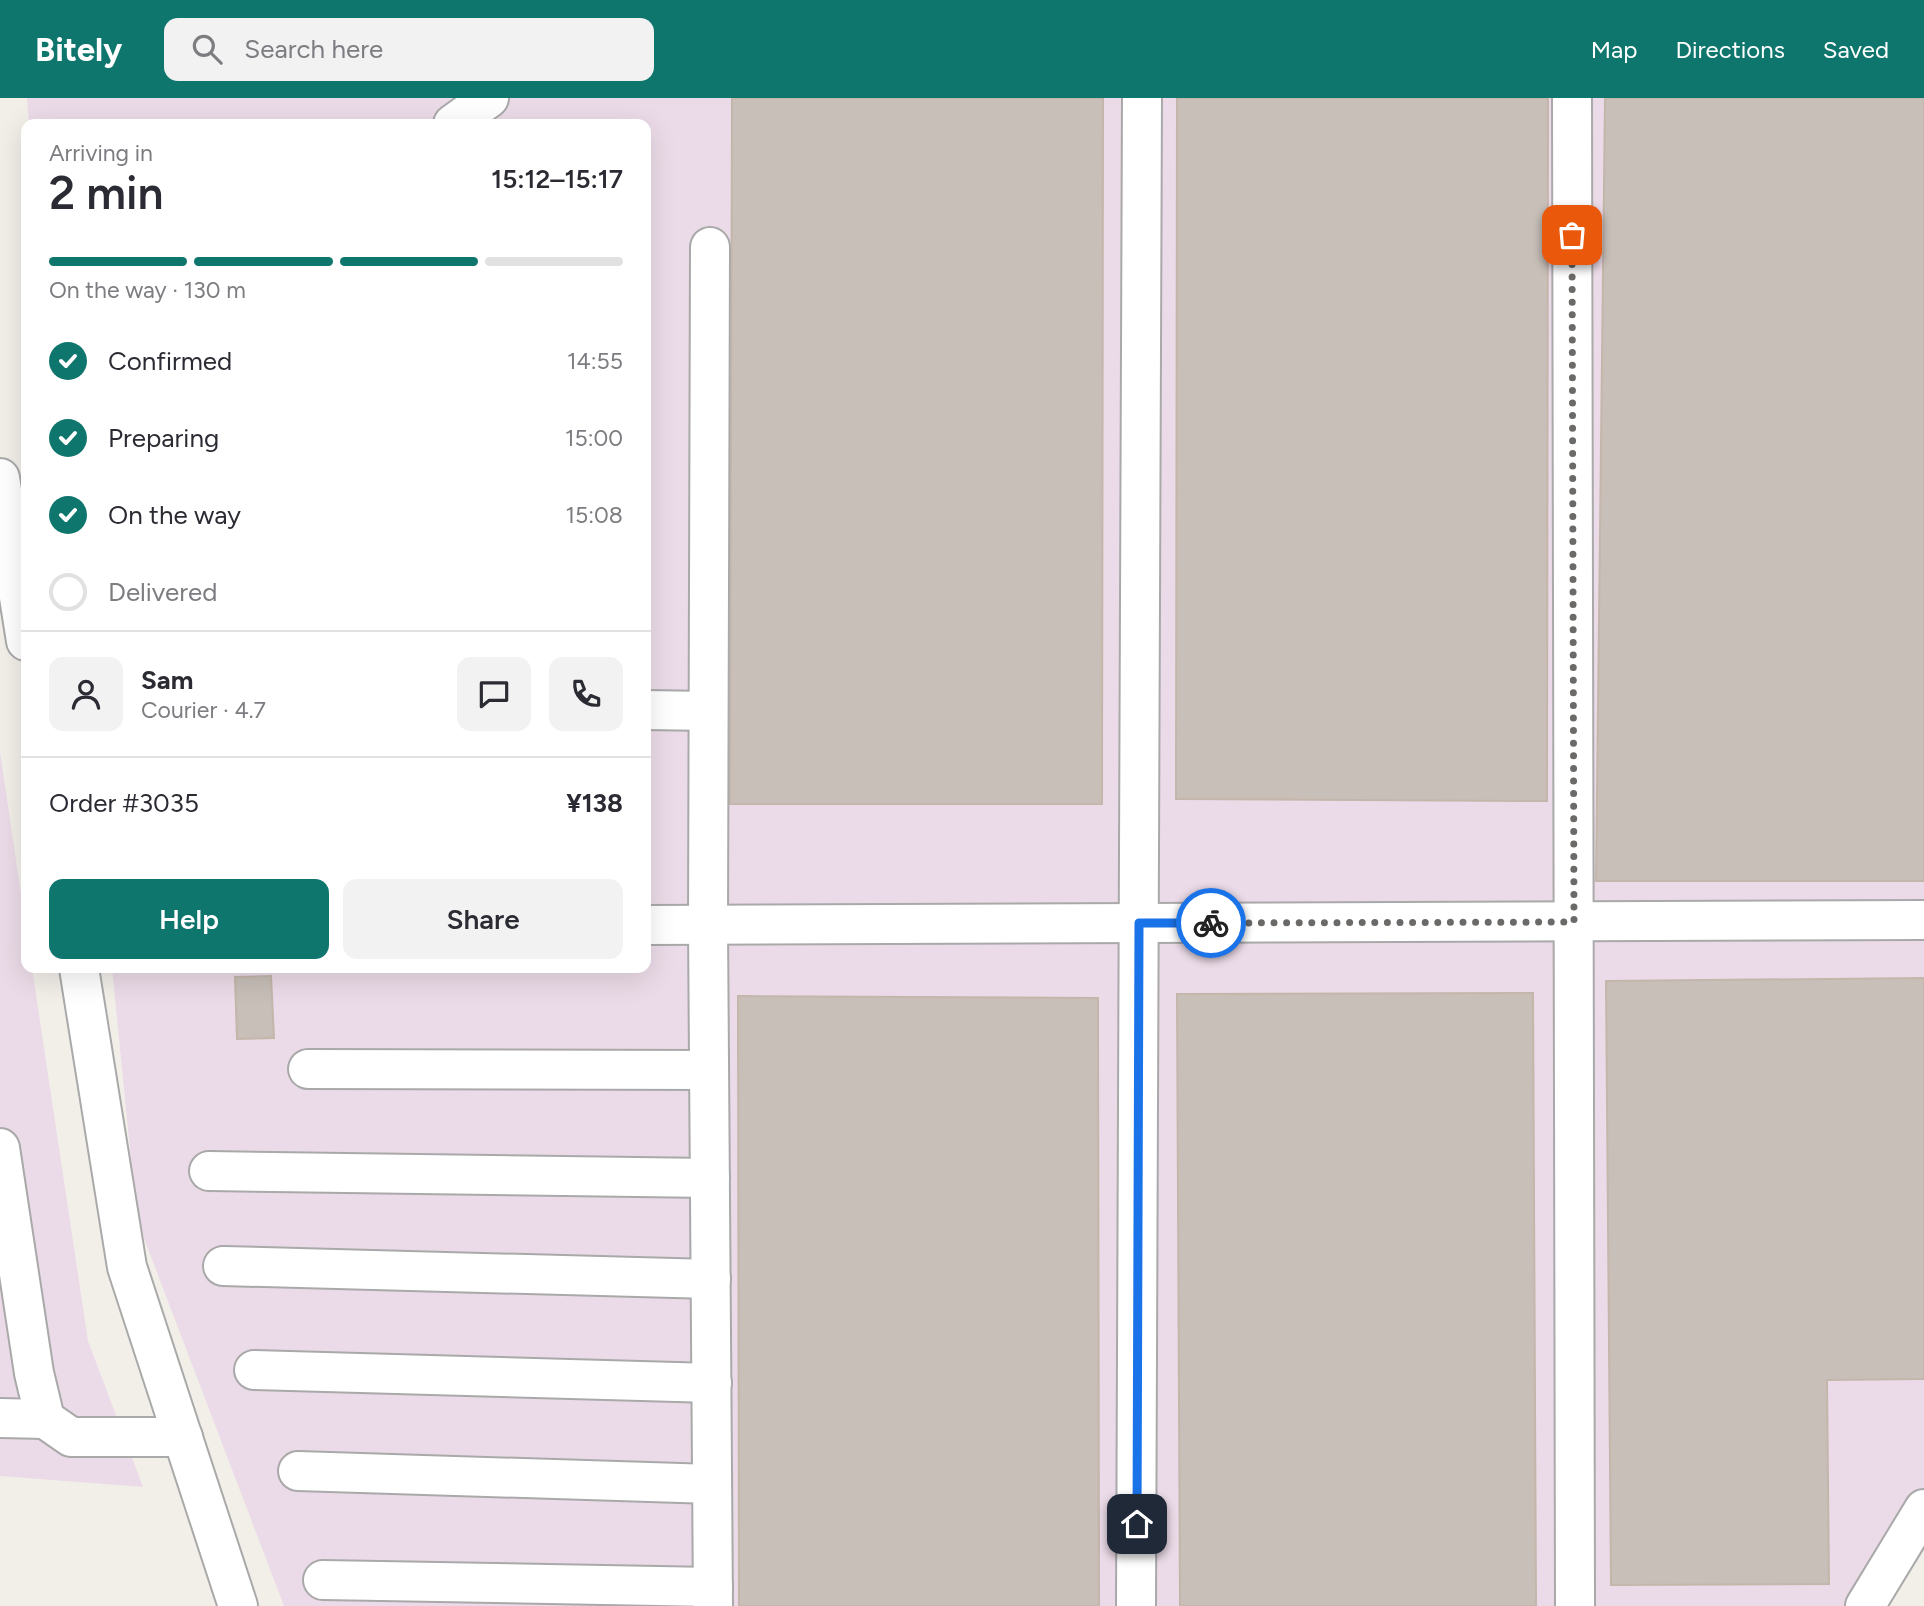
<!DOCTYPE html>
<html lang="en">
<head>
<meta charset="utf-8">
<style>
  :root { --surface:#fff; --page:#f2f2f3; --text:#2b2b33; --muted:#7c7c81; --line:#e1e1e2; --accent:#0f766e }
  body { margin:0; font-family:Figtree,sans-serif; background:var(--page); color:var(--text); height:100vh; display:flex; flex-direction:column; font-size:26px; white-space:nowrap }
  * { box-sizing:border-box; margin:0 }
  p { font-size:23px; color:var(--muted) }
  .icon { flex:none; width:38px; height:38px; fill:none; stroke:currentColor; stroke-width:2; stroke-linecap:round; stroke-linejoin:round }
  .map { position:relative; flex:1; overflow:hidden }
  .drawer { position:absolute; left:21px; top:21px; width:630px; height:854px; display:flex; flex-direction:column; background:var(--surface); border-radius:14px; box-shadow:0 7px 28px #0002 }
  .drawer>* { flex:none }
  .pin { position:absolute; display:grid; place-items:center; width:60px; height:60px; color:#fff; margin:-30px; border-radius:14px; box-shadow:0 4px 10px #0006 }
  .courier { position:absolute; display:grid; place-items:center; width:70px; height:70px; margin:-35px; border:5px solid #1a73e8; border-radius:50%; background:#fff; color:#222; box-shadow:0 2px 9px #0007 }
  .summary em { font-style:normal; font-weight:600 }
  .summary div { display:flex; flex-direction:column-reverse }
  .summary { display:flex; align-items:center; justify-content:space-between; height:119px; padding:0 28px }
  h1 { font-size:46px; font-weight:600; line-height:52px }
  .bar { display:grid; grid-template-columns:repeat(4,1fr); gap:10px 7px; align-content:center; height:84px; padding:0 28px }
  .bar i { height:9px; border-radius:5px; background:var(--line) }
  .bar .current { background:var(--accent) }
  .bar p { grid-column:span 4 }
  .line { display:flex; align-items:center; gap:18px; padding:0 28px; border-top:2px solid var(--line) }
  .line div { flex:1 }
  .round { display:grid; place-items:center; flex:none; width:74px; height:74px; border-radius:14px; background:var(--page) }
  ol { padding:0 28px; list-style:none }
  li { display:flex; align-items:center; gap:21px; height:77px }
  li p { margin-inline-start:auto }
  li .icon { padding:7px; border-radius:50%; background:var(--accent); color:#fff; stroke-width:4 }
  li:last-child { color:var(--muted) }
  li i { width:38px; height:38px; border:4px solid var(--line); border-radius:50% }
  .button { display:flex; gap:14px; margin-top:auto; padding:14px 28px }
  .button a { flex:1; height:80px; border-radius:14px; background:var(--accent); color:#fff; font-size:28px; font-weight:600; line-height:80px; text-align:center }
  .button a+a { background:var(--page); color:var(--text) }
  header { display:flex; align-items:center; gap:42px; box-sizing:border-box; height:98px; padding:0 35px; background:var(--accent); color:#fff }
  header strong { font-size:33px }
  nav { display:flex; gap:38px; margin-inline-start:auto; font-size:24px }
  .search { width:490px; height:63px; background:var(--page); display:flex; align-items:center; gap:18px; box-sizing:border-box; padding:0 24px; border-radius:14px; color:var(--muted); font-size:26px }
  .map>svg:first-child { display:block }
  .industrial { fill:#ebdbe8 }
  .building { fill:#c7bfb8; stroke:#c4b6ab; stroke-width:2 }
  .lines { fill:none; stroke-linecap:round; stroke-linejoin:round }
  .minor-casing { stroke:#a9a9a9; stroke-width:42 }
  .minor { stroke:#fff; stroke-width:38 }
  .done { stroke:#6b6a68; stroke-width:7; stroke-dasharray:0 12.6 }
  .route { stroke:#1a73e8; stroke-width:9 }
</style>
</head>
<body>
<header>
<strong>Bitely</strong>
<div class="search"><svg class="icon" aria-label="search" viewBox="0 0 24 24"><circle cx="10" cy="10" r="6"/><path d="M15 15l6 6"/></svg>Search here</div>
<nav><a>Map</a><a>Directions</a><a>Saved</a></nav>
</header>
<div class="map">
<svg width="1924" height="1508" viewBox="0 0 1924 1508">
  <rect width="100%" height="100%" fill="#f2efe9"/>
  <!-- industrial -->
  <g class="industrial">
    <path d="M27,0H1924V1437L1884,1508H284L137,1122L112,870H646V26H29Z"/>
    <path d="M0,654L26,830V870H32L88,1243L143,1389L0,1378Z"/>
  </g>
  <!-- building -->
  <g class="building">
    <path d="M732,0H1103L1102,706H730Z"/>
    <path d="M1177,0H1548L1547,703L1176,701Z"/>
    <path d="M1605,0H1924V783H1596Z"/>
    <path d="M271,878L274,940L237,941L235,879Z"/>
    <path d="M1924,880V1281L1827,1282L1829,1486L1611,1487L1606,883Z"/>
    <path d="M1533,895L1536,1508H1180L1177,896Z"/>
    <path d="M738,898L1098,900L1099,1508H739Z"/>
  </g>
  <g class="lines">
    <defs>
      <g id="minor">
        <path d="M1572,0L1575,1508"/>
        <path d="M453,26L489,0"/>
        <path d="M710,149L708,827L713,1508"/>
        <path d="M0,380L26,543"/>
        <path d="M646,612L708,613"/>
        <path d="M646,827L1924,822"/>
        <path d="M79,870L127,1169L238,1508"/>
        <path d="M308,971L709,972"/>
        <path d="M0,1050L34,1275L45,1321L71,1339H183"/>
        <path d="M209,1073L710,1080"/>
        <path d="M223,1168L711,1181"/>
        <path d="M254,1272L712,1285"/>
        <path d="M0,1320L45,1321"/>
        <path d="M298,1373L712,1386"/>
        <path d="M323,1482L713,1489"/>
        <path d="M1136,1508L1142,0"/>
        <path d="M1865,1508L1924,1411"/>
      </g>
    </defs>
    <!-- minor casing -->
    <use href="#minor" class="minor-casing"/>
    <!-- minor -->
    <use href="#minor" class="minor"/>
  </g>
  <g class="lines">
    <!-- done -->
    <path class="done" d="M1211,825L1574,824L1572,137"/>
    <!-- route -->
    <path class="route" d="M1137,1426L1139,825H1211"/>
  </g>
</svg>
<div class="pin" style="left:1572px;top:137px;background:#ea580c"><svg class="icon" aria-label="bag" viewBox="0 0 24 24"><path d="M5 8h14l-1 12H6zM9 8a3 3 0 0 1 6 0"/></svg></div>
<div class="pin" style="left:1137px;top:1426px;background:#1f2937"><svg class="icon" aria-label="home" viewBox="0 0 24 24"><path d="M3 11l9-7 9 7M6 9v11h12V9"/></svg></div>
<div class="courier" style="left:1211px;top:825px"><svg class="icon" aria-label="bike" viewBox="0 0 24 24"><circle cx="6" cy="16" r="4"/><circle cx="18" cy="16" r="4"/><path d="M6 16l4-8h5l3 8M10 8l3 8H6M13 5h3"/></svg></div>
<section class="drawer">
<div class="summary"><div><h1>2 min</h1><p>Arriving in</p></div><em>15:12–15:17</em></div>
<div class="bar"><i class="current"></i><i class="current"></i><i class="current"></i><i></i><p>On the way · 130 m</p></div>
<ol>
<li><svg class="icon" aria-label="check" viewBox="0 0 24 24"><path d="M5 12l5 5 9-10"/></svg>Confirmed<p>14:55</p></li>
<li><svg class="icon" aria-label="check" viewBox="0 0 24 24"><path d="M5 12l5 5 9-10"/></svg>Preparing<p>15:00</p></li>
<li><svg class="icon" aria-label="check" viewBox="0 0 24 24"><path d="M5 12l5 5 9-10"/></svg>On the way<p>15:08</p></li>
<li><i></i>Delivered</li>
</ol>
<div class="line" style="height:126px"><a class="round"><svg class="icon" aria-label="person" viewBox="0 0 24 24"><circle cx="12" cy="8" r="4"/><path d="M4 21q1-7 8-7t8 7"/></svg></a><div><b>Sam</b><p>Courier · 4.7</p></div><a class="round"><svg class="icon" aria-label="chat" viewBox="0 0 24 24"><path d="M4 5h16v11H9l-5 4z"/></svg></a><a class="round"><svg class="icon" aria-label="phone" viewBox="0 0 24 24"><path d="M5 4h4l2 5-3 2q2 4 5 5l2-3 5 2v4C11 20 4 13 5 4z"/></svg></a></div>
<div class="line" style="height:91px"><div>Order #3035</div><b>¥138</b></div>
<div class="button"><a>Help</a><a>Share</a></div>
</section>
</div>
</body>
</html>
